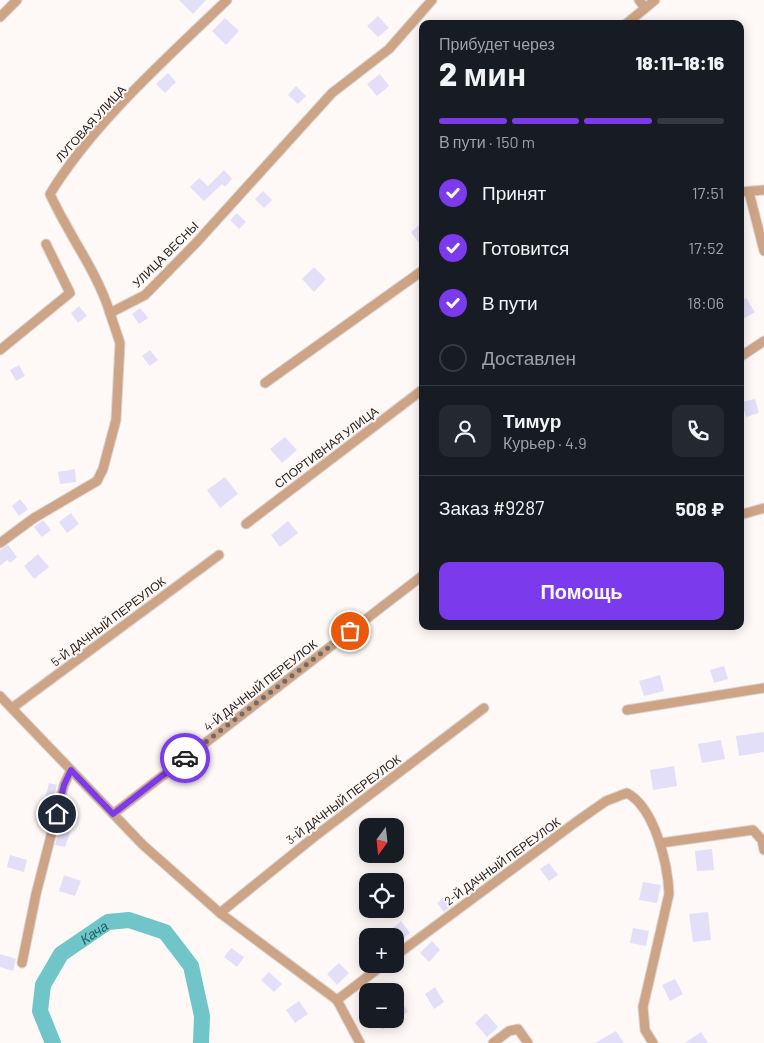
<!DOCTYPE html>
<html lang="ru">
<head>
<meta charset="utf-8">
<style>
  :root { --surface:#171b24; --page:#242831; --text:#f1f3f6; --muted:#9ea1a6; --line:#363941; --accent:#7c3aed }
  body { margin:0; font-family:Barlow,sans-serif; background:var(--page); color:var(--text); height:100vh; display:flex; flex-direction:column; font-size:19px; white-space:nowrap }
  * { box-sizing:border-box; margin:0 }
  p { font-size:16px; color:var(--muted) }
  .icon { flex:none; width:28px; height:28px; fill:none; stroke:currentColor; stroke-width:2; stroke-linecap:round; stroke-linejoin:round }
  .map { position:relative; flex:1; overflow:hidden }
  .drawer { position:absolute; left:419px; top:20px; width:325px; height:610px; display:flex; flex-direction:column; background:var(--surface); border-radius:10px; box-shadow:0 2px 12px #0003 }
  .drawer>* { flex:none }
  .needle { width:32px; rotate:195deg }
  .tools { position:absolute; left:359px; top:818px; display:grid; gap:10px }
  .tools a { display:grid; place-items:center; width:45px; height:45px; border-radius:10px; background:var(--surface); box-shadow:0 2px 12px #0003; font-size:25px }
  .pin { position:absolute; display:grid; place-items:center; width:42px; height:42px; color:#fff; margin:-21px; border:2px solid #fff; border-radius:50%; box-shadow:0 1px 5px #0007 }
  .courier { position:absolute; display:grid; place-items:center; width:50px; height:50px; margin:-25px; border:4px solid #7c3aed; border-radius:50%; background:#fff; color:#222; box-shadow:0 1px 6px #0007 }
  .head em { font-style:normal; font-weight:800 }
  .head div { display:flex; flex-direction:column-reverse }
  .head { display:flex; align-items:center; justify-content:space-between; height:85px; padding:0 20px }
  h1 { font-size:32px; font-weight:800; line-height:38px }
  .bar { display:grid; grid-template-columns:repeat(4,1fr); gap:8px 5px; align-content:center; height:60px; padding:0 20px }
  .bar i { height:6px; border-radius:4px; background:var(--line) }
  .bar .on { background:var(--accent) }
  .bar p { grid-column:span 4 }
  .line { display:flex; align-items:center; gap:12px; padding:0 20px; border-top:1px solid var(--line) }
  .line div { flex:1 }
  .round { display:grid; place-items:center; flex:none; width:52px; height:52px; border-radius:10px; background:var(--page) }
  ol { padding:0 20px; list-style:none }
  li { display:flex; align-items:center; gap:15px; height:55px }
  li p { margin-inline-start:auto }
  li .icon { padding:5px; border-radius:50%; background:var(--accent); color:#fff; stroke-width:4 }
  li:last-child { color:var(--muted) }
  li i { width:28px; height:28px; border:2px solid var(--line); border-radius:50% }
  .primary-button { display:flex; gap:10px; margin-top:auto; padding:10px 20px }
  .primary-button a { flex:1; height:58px; border-radius:10px; background:var(--accent); color:#fff; font-size:20px; font-weight:800; line-height:58px; text-align:center }
  .map>svg:first-child { display:block }
  .lines { fill:none; stroke-linecap:round; stroke-linejoin:round }
  .river { stroke:#6fc5c8; stroke-width:16 }
  .building { fill:#e3dff9 }
  .minor-casing { stroke:#dcd5d3; stroke-width:11 }
  .minor { stroke:#cea486; stroke-width:9 }
  .done { stroke:#726a66; stroke-width:5; stroke-dasharray:0 9 }
  .route { stroke:#7c3aed; stroke-width:6 }
  .labels { text-anchor:middle; dominant-baseline:central; stroke-width:4; stroke-linejoin:round; paint-order:stroke }
  .street-label { font-size:12px; fill:#271d19; stroke:#fef8f6 }
  .water-label { font-size:14px; font-style:italic; fill:#1c6365; stroke:#fef8f6 }
</style>
</head>
<body>
<div class="map">
<svg width="764" height="1043" viewBox="0 0 764 1043">
  <rect width="100%" height="100%" fill="#fef8f6"/>
  <g class="lines">
    <!-- river -->
    <path class="river" id="s1" d="M53,1043L40,1011L43,985L61,954L108,922L129,920L165,932L191,966L202,1016L201,1043"/>
  </g>
  <!-- building -->
  <g class="building">
    <path d="M179,0H206L193,14Z"/>
    <path d="M378,16L389,28L378,37L367,26Z"/>
    <path d="M225,18L239,31L226,45L212,31Z"/>
    <path d="M168,73L176,82L165,93L156,84Z"/>
    <path d="M380,74L389,86L377,96L367,84Z"/>
    <path d="M296,86L306,96L298,104L288,95Z"/>
    <path d="M224,170L232,179L225,187L222,184L204,201L190,187L199,178L208,186Z"/>
    <path d="M263,191L272,200L264,208L255,199Z"/>
    <path d="M237,213L246,222L239,229L230,220Z"/>
    <path d="M422,223V247L411,232Z"/>
    <path d="M314,267L326,279L314,292L302,279Z"/>
    <path d="M746,298L755,312L743,319L740,314V302Z"/>
    <path d="M79,306L87,316L78,323L71,313Z"/>
    <path d="M140,308L148,318L139,324L132,314Z"/>
    <path d="M150,350L158,360L150,366L142,356Z"/>
    <path d="M19,365L25,376L16,381L10,370Z"/>
    <path d="M755,399L759,413L746,417L742,402Z"/>
    <path d="M285,437L297,450L282,463L270,449Z"/>
    <path d="M75,469L76,482L60,484L58,472Z"/>
    <path d="M225,477L238,494L220,508L207,490Z"/>
    <path d="M20,499L28,509L19,516L12,506Z"/>
    <path d="M71,513L79,524L67,533L59,522Z"/>
    <path d="M43,520L51,530L42,537L34,527Z"/>
    <path d="M288,521L298,533L280,547L271,535Z"/>
    <path d="M8,545L17,557L10,563L7,560L0,566V550Z"/>
    <path d="M38,554L49,567L34,579L24,566Z"/>
    <path d="M724,666L728,679L714,683L710,670Z"/>
    <path d="M660,675L664,691L644,696L639,681Z"/>
    <path d="M764,732V752L739,756L736,736Z"/>
    <path d="M721,740L725,759L702,763L698,744Z"/>
    <path d="M674,766L677,786L653,790L650,770Z"/>
    <path d="M49,783L57,785L53,801L45,799Z"/>
    <path d="M66,813L76,816L65,847L55,845L60,827L62,828Z"/>
    <path d="M712,849L714,870L697,871L695,851Z"/>
    <path d="M10,855L27,860L24,872L7,867Z"/>
    <path d="M549,863L558,875L549,881L540,869Z"/>
    <path d="M64,875L81,881L75,896L59,891Z"/>
    <path d="M643,882L661,885L657,903L639,900Z"/>
    <path d="M447,895L454,904L444,912L437,903Z"/>
    <path d="M708,912L711,940L693,942L689,914Z"/>
    <path d="M401,921L410,933L397,943L395,936H392L388,932Z"/>
    <path d="M633,928L649,931L646,946L630,943Z"/>
    <path d="M432,941L440,950L429,962L420,953Z"/>
    <path d="M231,948L244,957L237,967L224,957Z"/>
    <path d="M0,954L16,959L13,971L0,967Z"/>
    <path d="M339,963L349,973L337,985L327,974Z"/>
    <path d="M269,972L282,984L274,992L261,980Z"/>
    <path d="M675,979L683,994L670,1001L662,985Z"/>
    <path d="M435,987L444,1002L434,1009L425,994Z"/>
    <path d="M299,1001L308,1014L295,1023L286,1010Z"/>
    <path d="M402,1002L408,1012L382,1030L375,1019H395V1006Z"/>
    <path d="M486,1013L498,1027L487,1037L475,1023Z"/>
    <path d="M616,1031L624,1043H595Z"/>
    <path d="M701,1032L708,1043H685Z"/>
  </g>
  <g class="lines">
    <defs>
      <g id="minor">
        <path d="M639,0L645,8"/>
        <path d="M0,17L17,0"/>
        <path d="M626,24L655,0"/>
        <path d="M740,192L764,190"/>
        <path d="M749,192L764,251"/>
        <path d="M110,313C97,271 68,234 50,194C93,123 167,58 227,0"/>
        <path d="M0,350L70,293L46,244"/>
        <path d="M740,357L764,341"/>
        <path d="M265,383L422,271"/>
        <path d="M740,515L764,508"/>
        <path d="M246,524L422,390"/>
        <path d="M0,543L34,518L97,481L103,469L116,420L120,343L110,313L145,295L196,243L332,93L389,49L432,0"/>
        <path d="M0,696L143,845L220,913L337,1000L360,1043"/>
        <path d="M12,708L219,555"/>
        <path d="M627,710L764,688"/>
        <path d="M113,814L422,576"/>
        <path d="M661,843L753,830L762,840L764,850"/>
        <path d="M220,913L314,837L484,708"/>
        <path d="M395,956L576,822L606,801L627,793C655,808 668,865 669,894L643,1007L645,1030L653,1043"/>
        <path d="M22,963L36,894L64,785L71,770"/>
        <path d="M337,1000L384,964"/>
        <path d="M493,1043L509,1031L518,1029L528,1043"/>
      </g>
    </defs>
    <!-- minor casing -->
    <use href="#minor" class="minor-casing"/>
    <!-- minor -->
    <use href="#minor" class="minor"/>
  </g>
  <g class="lines">
    <!-- done -->
    <path class="done" d="M185,758L350,631"/>
    <!-- route -->
    <path class="route" d="M57,814L64,785L71,770L113,814L185,758"/>
  </g>
  <g class="labels">
    <!-- street labels -->
    <g class="street-label">
      <text transform="translate(90 123) rotate(-48)">ЛУГОВАЯ УЛИЦА</text>
      <text transform="translate(165 254) rotate(-45)">УЛИЦА ВЕСНЫ</text>
      <text transform="translate(326 447) rotate(-37)">СПОРТИВНАЯ УЛИЦА</text>
      <text transform="translate(108 621) rotate(-37)">5-Й ДАЧНЫЙ ПЕРЕУЛОК</text>
      <text transform="translate(260 685) rotate(-38)">4-Й ДАЧНЫЙ ПЕРЕУЛОК</text>
      <text transform="translate(343 799) rotate(-37)">3-Й ДАЧНЫЙ ПЕРЕУЛОК</text>
      <text transform="translate(502 861) rotate(-36)">2-Й ДАЧНЫЙ ПЕРЕУЛОК</text>
    </g>
    <!-- water labels -->
    <g class="water-label">
      <text stroke="none"><textPath href="#s1" startOffset="136">Кача</textPath></text>
    </g>
  </g>
</svg>
<div class="tools">
<a><svg class="needle" viewBox="-14 -14 28 28"><path d="M0-13l5 13h-10z" fill="#e53935"/><path d="M0 13l5-13h-10z" fill="#9ea1a6"/></svg></a>
<a><svg class="icon" aria-label="locate" viewBox="0 0 24 24"><circle cx="12" cy="12" r="6"/><path d="M12 2v4M12 18v4M2 12h4M18 12h4"/></svg></a>
<a>+</a>
<a>−</a>
</div>
<div class="pin" style="left:350px;top:631px;background:#ea580c"><svg class="icon" aria-label="bag" viewBox="0 0 24 24"><path d="M5 8h14l-1 12H6zM9 8a3 3 0 0 1 6 0"/></svg></div>
<div class="pin" style="left:57px;top:814px;background:#1f2937"><svg class="icon" aria-label="home" viewBox="0 0 24 24"><path d="M3 11l9-7 9 7M6 9v11h12V9"/></svg></div>
<div class="courier" style="left:185px;top:758px"><svg class="icon" aria-label="car" viewBox="0 0 24 24"><path d="M5 17H2v-5l4-1 3-4h7l3 4 3 1v5h-3M9 17h6M6 11h13"/><circle cx="7" cy="17" r="2"/><circle cx="17" cy="17" r="2"/></svg></div>
<section class="drawer">
<div class="head"><div><h1>2 мин</h1><p>Прибудет через</p></div><em>18:11–18:16</em></div>
<div class="bar"><i class="on"></i><i class="on"></i><i class="on"></i><i></i><p>В пути · 150 m</p></div>
<ol>
<li><svg class="icon" aria-label="check" viewBox="0 0 24 24"><path d="M5 12l5 5 9-10"/></svg>Принят<p>17:51</p></li>
<li><svg class="icon" aria-label="check" viewBox="0 0 24 24"><path d="M5 12l5 5 9-10"/></svg>Готовится<p>17:52</p></li>
<li><svg class="icon" aria-label="check" viewBox="0 0 24 24"><path d="M5 12l5 5 9-10"/></svg>В пути<p>18:06</p></li>
<li><i></i>Доставлен</li>
</ol>
<div class="line" style="height:90px"><a class="round"><svg class="icon" aria-label="person" viewBox="0 0 24 24"><circle cx="12" cy="8" r="4"/><path d="M4 21q1-7 8-7t8 7"/></svg></a><div><b>Тимур</b><p>Курьер · 4.9</p></div><a class="round"><svg class="icon" aria-label="phone" viewBox="0 0 24 24"><path d="M5 4h4l2 5-3 2q2 4 5 5l2-3 5 2v4C11 20 4 13 5 4z"/></svg></a></div>
<div class="line" style="height:65px"><div>Заказ #9287</div><b>508 ₽</b></div>
<div class="primary-button"><a>Помощь</a></div>
</section>
</div>
</body>
</html>
